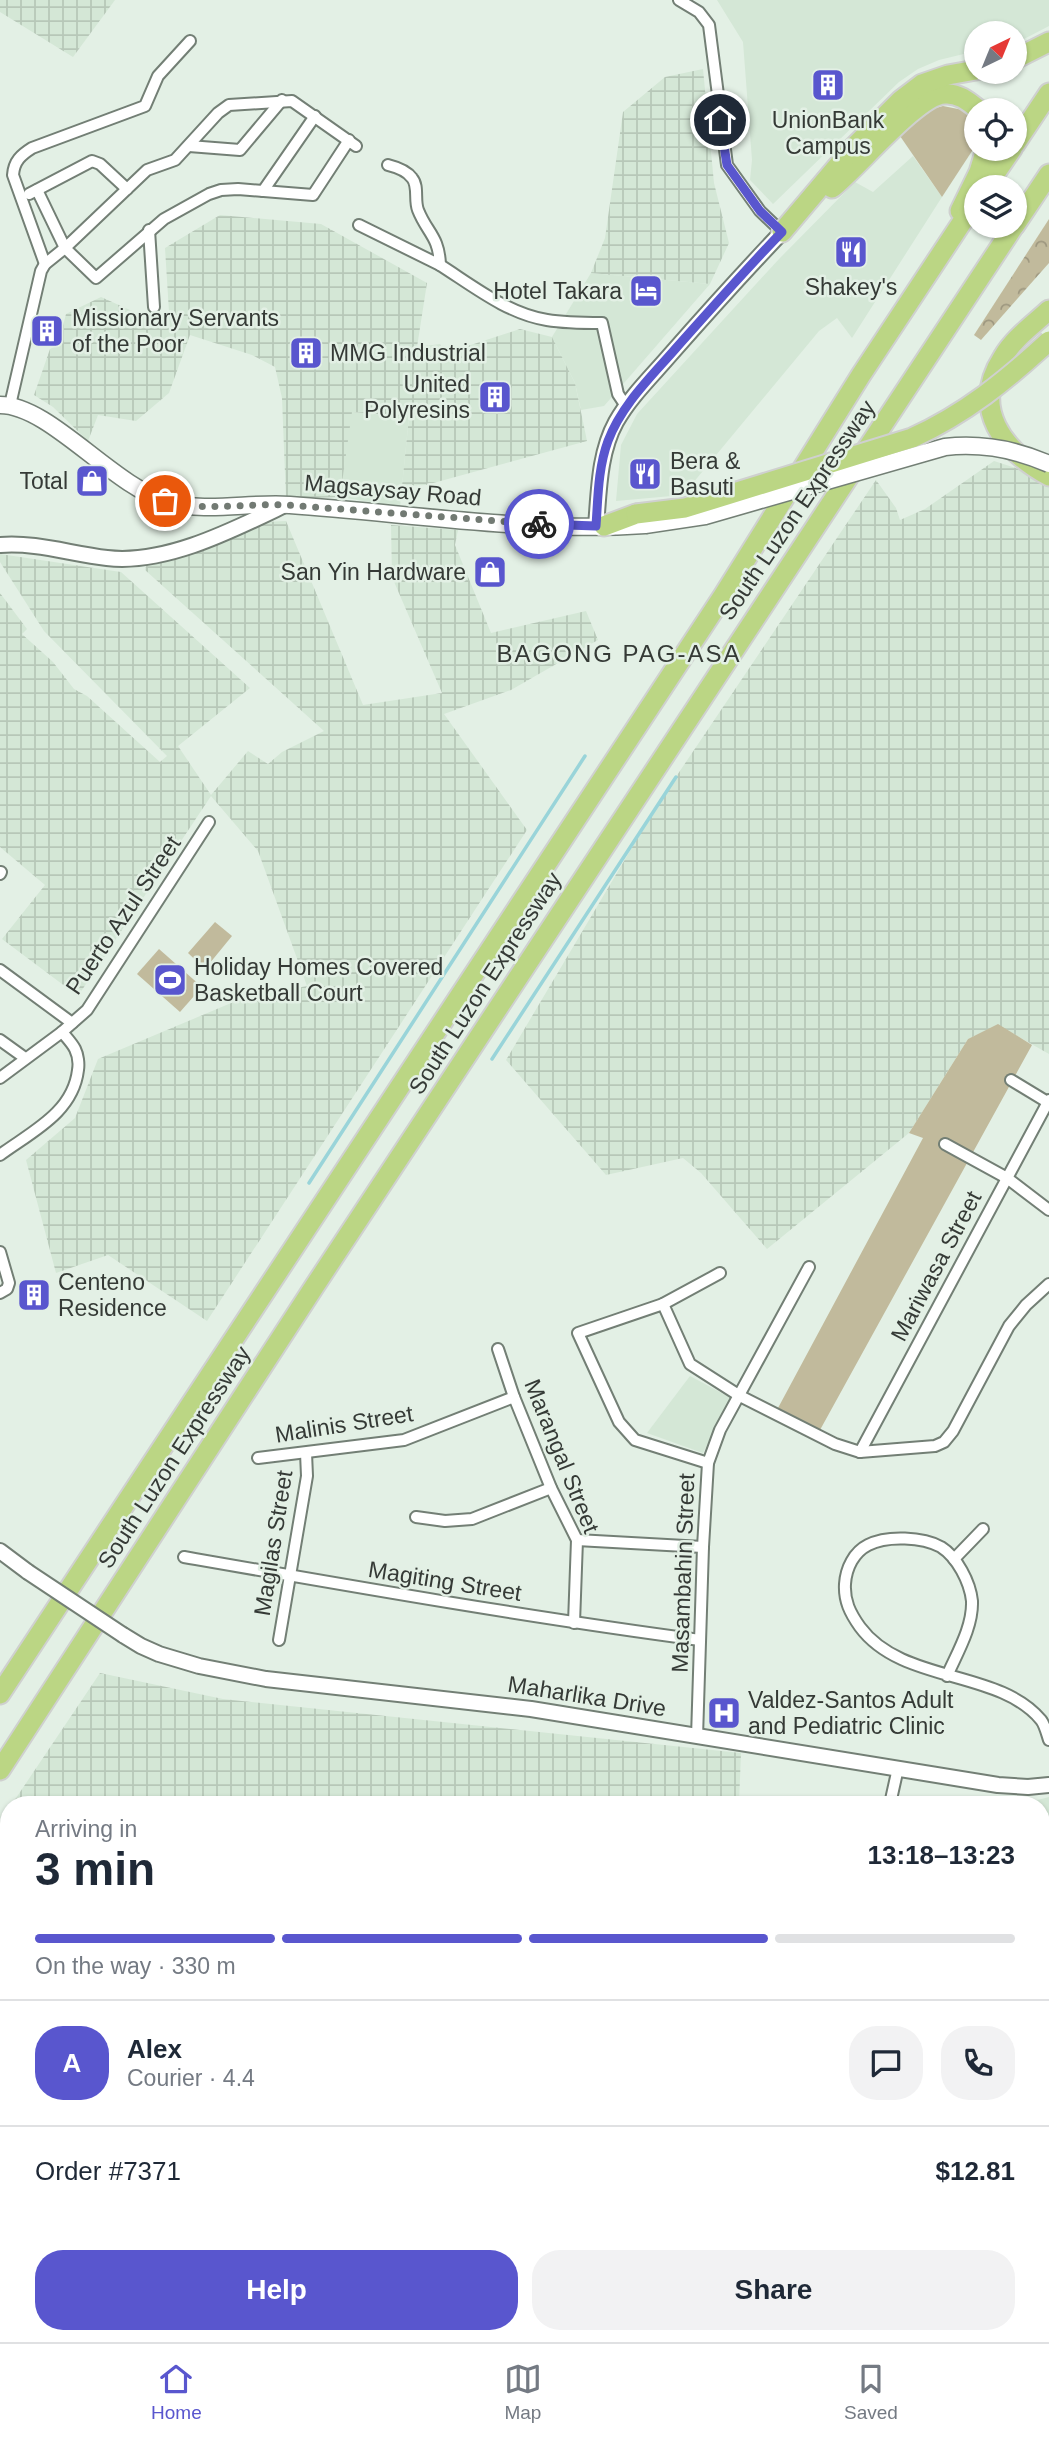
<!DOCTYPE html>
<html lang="en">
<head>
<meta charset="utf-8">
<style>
  :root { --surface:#fff; --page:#f2f2f3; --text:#1f2937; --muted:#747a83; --line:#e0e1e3; --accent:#5956ce }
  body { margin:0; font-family:Helvetica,sans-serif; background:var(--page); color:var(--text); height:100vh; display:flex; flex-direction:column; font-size:26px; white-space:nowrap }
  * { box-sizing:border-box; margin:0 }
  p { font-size:23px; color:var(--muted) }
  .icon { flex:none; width:38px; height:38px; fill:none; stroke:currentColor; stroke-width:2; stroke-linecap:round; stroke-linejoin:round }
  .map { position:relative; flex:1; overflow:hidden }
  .side { position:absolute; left:0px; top:1796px; width:1050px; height:548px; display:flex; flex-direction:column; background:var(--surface); border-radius:28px 28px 0 0; box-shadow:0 2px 5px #0004 }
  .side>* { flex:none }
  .needle { width:46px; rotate:43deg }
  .tools { position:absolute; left:964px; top:21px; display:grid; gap:14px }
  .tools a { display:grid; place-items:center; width:63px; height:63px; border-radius:50%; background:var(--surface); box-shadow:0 2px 5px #0004; font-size:35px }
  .pin { position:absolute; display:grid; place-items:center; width:60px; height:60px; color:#fff; margin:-30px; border:4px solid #fff; border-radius:50%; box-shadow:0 2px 7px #0007 }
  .courier { position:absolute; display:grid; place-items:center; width:70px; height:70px; margin:-35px; border:5px solid #5956ce; border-radius:50%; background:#fff; color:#222; box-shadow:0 2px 9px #0007 }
  .headline em { font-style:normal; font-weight:700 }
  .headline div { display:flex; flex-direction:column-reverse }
  .headline { display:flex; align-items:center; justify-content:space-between; height:119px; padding:0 35px }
  h1 { font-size:46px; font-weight:700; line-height:52px }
  .bar { display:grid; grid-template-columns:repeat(4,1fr); gap:10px 7px; align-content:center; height:84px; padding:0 35px }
  .bar i { height:9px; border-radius:5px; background:var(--line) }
  .bar .current { background:var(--accent) }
  .bar p { grid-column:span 4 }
  .line { display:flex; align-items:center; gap:18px; padding:0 35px; border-top:2px solid var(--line) }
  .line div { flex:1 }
  .round { display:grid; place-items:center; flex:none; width:74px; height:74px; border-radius:28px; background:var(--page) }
  .cta { display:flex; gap:14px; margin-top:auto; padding:14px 35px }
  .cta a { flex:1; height:80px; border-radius:28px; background:var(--accent); color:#fff; font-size:28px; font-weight:700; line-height:80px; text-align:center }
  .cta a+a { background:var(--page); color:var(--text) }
  .tab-bar { display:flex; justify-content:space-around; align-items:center; height:98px; border-top:2px solid var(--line); background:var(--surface); font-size:19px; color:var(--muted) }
  .tab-bar a { display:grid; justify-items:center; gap:4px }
  .tab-bar .current { color:var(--accent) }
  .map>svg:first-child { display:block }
  .built { fill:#d4e7d6 }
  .industrial { fill:url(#industrial-grid) }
  .grass { fill:#c1ba9c }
  .forest { fill:url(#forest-crowns) }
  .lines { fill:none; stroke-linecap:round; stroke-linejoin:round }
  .stream { stroke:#99d4d9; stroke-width:3.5 }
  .river { stroke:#99d4d9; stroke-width:19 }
  .minor-casing { stroke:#737f75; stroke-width:14 }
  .tertiary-casing { stroke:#737f75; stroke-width:18 }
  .secondary-casing { stroke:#737f75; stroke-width:19 }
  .motorway-casing { stroke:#cfd0cf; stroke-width:23 }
  .minor { stroke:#fff; stroke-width:10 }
  .tertiary { stroke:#fff; stroke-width:14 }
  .secondary { stroke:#fff; stroke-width:16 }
  .motorway { stroke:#bbd684; stroke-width:19 }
  .tertiary-bridge-casing { stroke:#737f75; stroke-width:18; stroke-linecap:butt }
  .secondary-bridge-casing { stroke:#737f75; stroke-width:19; stroke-linecap:butt }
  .motorway-bridge-casing { stroke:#cfd0cf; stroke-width:23; stroke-linecap:butt }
  .tertiary-bridge { stroke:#fff; stroke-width:14 }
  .secondary-bridge { stroke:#fff; stroke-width:16 }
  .motorway-bridge { stroke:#bbd684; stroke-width:19 }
  .done { stroke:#727a73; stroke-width:7; stroke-dasharray:0 12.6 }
  .route { stroke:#5956ce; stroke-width:9 }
  .labels { text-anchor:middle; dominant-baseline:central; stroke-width:5; stroke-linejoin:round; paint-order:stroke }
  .poi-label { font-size:23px; fill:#353a36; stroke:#e3f0e5; text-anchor:start }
  .street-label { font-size:23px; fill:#353a36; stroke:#e3f0e5 }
  .neighbourhood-label { font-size:24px; letter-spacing:2px; fill:#353a36; stroke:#e3f0e5 }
</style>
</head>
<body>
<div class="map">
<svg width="1049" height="2342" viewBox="0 0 1049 2342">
  <defs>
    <pattern id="industrial-grid" width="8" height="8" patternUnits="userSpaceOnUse" patternTransform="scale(1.75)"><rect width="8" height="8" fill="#d4e7d6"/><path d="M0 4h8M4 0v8" fill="none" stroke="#b7c7b8"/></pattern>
    <pattern id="forest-crowns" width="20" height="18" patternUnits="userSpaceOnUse" patternTransform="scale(1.75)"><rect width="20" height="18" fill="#c1ba9c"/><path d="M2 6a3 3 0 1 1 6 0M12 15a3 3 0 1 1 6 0" fill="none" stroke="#9e9880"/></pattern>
  </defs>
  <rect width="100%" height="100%" fill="#e3f0e5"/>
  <!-- built -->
  <g class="built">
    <path d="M717,0H1049V26L1024,39L1015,42V33H976V51L939,60L918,69L899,82L773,204L750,180L752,160L743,42Z"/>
    <path d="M913,156L942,197L852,338L837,318L819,331L683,495L616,501L621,445L637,414L779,259L855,182L873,192Z"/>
    <path d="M591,273L710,284L604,406L581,410L575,383L552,337Z"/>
    <path d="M351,412L409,417L400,507L340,497Z"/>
    <path d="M690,1376L731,1398L703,1453L647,1433Z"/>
    <path d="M1049,1797V1867L1046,1868L1041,1853V1804L1026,1803Z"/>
    <path d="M1049,1886V1981L1041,1988V1888Z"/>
    <path d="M9,2302V2334L38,2335L44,2342H0V2310Z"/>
  </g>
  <!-- industrial -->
  <g class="industrial">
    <path d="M0,0H115L73,57L0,12Z"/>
    <path d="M703,69L714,183L729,243L710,284L591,273L605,238L623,112L665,77Z"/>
    <path d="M220,215L321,224L427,283L417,347L440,344L443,354L520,329L552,337L575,383L587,441L426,485L402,486L409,417L352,412L340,497L286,499L282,398L275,367L252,355L190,335L169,393L136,421L98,415L88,441L53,407L34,395L50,349L58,345L66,314L101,297L170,328L165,248Z"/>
    <path d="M994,461L1034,474L1049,483V1054L998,1025L968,1039L909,1133L767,1249L701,1173L683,1158L606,1175L506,1060L659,802L876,480L896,508L900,520L925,509Z"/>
    <path d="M286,521L363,705L442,693L392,577L391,525L458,530L455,545L491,633L586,611L598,640L511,690L444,714L527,830L207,1321L108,1255L56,1273L26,1160L75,1118L98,1059L243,998L307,986L258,851L211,796L78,996L2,939L45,885L0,847V593L27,629L22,634L53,662L74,689L87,696L160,762L167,756L44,631L0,562V554L121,572L250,688L178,746L211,795L248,751L268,764L282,752L324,731L145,570L147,563L264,522Z"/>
    <path d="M100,1673L223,1699L741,1753L739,1804H12Z"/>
    <path d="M9,1809V2242L0,2246V1822Z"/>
  </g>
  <!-- grass -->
  <g class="grass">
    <path d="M943,106L963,110L973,119L974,148L942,197L900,136L925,111Z"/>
    <path d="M215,922L232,936L205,969L188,953Z"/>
    <path d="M159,949L202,987L180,1012L137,974Z"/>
    <path d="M998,1024L1032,1045L820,1430L778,1408L923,1138L909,1133L968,1039Z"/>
  </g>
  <!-- forest -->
  <path class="forest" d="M1049,219V263L981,340L974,335Z"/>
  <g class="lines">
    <!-- stream -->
    <g class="stream">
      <path d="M492,1059L676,777"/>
      <path d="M309,1183L585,756"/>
    </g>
    <!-- river -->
    <g class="river">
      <path d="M1041,2063L1049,2064"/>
      <path d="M0,2268L9,2262"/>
    </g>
    <defs>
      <g id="minor">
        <path d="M679,0L699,12L709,25L727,165L760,211L782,232"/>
        <path d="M189,146L240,150L282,100"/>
        <path d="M37,190L65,248L96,278L164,219L209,194L221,190L238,189L313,195L349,140"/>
        <path d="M263,191L315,116"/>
        <path d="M29,194L92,161L100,164L127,189"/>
        <path d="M359,225L440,265C439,236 427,233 418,210C414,200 419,186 412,178C407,171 396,167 388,165"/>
        <path d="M149,230L154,307"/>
        <path d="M45,264L13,175C14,161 21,155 32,148L145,106L158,76L190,41"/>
        <path d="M440,265C473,286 508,314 547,320C565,323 584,323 602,323L618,394L626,406"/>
        <path d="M10,405L41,271L45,264L65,248L147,170L175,160L218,113L229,105L292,101L356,146"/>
        <path d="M0,874L1,872"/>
        <path d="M0,970L72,1023"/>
        <path d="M0,1040L25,1058"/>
        <path d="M0,1078L62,1032L87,1010L209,822"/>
        <path d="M1011,1080L1049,1103"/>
        <path d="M945,1144L1007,1178L1049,1210"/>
        <path d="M0,1155C31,1132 73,1113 78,1070C79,1064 78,1055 75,1049C72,1043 66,1037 62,1032"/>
        <path d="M0,1252L9,1283L7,1289L0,1293"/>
        <path d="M663,1304L720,1273"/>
        <path d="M498,1349L514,1397L551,1488L577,1540L574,1623"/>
        <path d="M860,1452L1049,1100"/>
        <path d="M258,1458L404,1440L514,1397"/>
        <path d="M708,1463L635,1440L619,1422L578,1333L663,1304L690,1364L740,1396L835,1444L860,1452L935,1446L944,1442L953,1431L1009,1326L1026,1305L1049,1284"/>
        <path d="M416,1517L445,1521L472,1519L551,1488"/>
        <path d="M577,1540L703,1547"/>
        <path d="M184,1557C356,1587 527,1617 700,1640"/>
        <path d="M954,1559L983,1529"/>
        <path d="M279,1640L307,1476L306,1453"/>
        <path d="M947,1676C957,1653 973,1627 972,1601C970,1582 957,1557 941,1547C923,1537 887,1535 868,1545C854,1552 846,1568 845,1584C844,1601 850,1613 860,1627C902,1684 999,1669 1041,1720C1045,1725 1047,1734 1049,1740"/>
        <path d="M697,1737L703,1547L708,1463L720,1430L809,1267"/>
        <path d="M890,1804L898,1768"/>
        <path d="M1041,1881L1049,1879"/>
        <path d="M610,2342L613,2334"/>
        <path d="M900,2342L907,2334"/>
      </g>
      <g id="tertiary">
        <path d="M596,526C599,491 599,453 616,422C630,397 652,376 670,355C707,313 744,272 782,232"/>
        <path d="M0,545C36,542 71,554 107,558C165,565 233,530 285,505"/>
        <path d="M0,1551L28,1572"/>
        <path d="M123,1635L141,1646L159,1654L199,1666L266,1679L531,1709L998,1785L1028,1787L1049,1785"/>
      </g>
      <g id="secondary">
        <path d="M0,405C50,405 112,486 168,502C206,513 250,502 290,505C407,513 527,533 645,525"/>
        <path d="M384,2334L406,2342"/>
        <path d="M252,2342L269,2334"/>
      </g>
      <g id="motorway">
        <path d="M1015,59L1049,42"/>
        <path d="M1015,144L1049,93"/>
        <path d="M986,187L1012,149"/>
        <path d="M832,188C857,169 918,94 945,94C959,93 969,102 979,110"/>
        <path d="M960,211L979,172L986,149"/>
        <path d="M1015,225L1049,174"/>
        <path d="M782,232L853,148L901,100L922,84L948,75L976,70"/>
        <path d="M1049,310C1033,325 1014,338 1003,357C970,408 1003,451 1049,476"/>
        <path d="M604,526L636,514"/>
        <path d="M0,1694L723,596L861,375L976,201"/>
        <path d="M0,1770L314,1287L1014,226"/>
      </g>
    </defs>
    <!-- minor casing -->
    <use href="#minor" class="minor-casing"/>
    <!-- tertiary casing -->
    <use href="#tertiary" class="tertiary-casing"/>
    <!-- secondary casing -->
    <use href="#secondary" class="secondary-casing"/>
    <!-- motorway casing -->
    <use href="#motorway" class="motorway-casing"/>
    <!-- minor -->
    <use href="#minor" class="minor"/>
    <!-- tertiary -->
    <use href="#tertiary" class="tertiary"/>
    <!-- secondary -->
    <use href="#secondary" class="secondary"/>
    <!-- motorway -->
    <use href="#motorway" class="motorway"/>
    <defs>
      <path id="tertiary-bridge" d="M28,1572L123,1635"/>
      <path id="secondary-bridge" d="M645,525L705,516L945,447C982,443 1015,449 1049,464"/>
      <path id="motorway-bridge" d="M636,514L685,508L912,438C965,414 1007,380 1049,341"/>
    </defs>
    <!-- tertiary-bridge casing -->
    <use href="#tertiary-bridge" class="tertiary-bridge-casing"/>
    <!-- secondary-bridge casing -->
    <use href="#secondary-bridge" class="secondary-bridge-casing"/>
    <!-- motorway-bridge casing -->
    <use href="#motorway-bridge" class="motorway-bridge-casing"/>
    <!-- tertiary-bridge -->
    <use href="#tertiary-bridge" class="tertiary-bridge"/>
    <!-- secondary-bridge -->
    <use href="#secondary-bridge" class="secondary-bridge"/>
    <!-- motorway-bridge -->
    <use href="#motorway-bridge" class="motorway-bridge"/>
  </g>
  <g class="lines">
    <!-- done -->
    <path class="done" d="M165,501C203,512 246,503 286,505L539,524"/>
    <!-- route -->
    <path class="route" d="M539,524L596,526C598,498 598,468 608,441C622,404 652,376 677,347C712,308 746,269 782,232L760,211L727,165L720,120"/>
  </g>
  <!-- icons -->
  <defs>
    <symbol id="building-square" viewBox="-11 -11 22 22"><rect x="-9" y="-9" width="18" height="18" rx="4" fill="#5956ce" stroke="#e3f0e5"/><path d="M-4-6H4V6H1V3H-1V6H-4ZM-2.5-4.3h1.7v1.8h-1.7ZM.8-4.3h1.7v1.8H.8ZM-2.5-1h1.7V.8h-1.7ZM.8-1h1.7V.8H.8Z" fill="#fff"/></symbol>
    <symbol id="restaurant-square" viewBox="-11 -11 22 22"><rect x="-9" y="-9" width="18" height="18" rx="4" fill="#5956ce" stroke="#e3f0e5"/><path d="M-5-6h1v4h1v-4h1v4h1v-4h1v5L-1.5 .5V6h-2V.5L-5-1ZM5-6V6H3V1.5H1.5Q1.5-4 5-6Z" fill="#fff"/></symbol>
    <symbol id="hotel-square" viewBox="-11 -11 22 22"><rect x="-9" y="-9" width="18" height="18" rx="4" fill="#5956ce" stroke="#e3f0e5"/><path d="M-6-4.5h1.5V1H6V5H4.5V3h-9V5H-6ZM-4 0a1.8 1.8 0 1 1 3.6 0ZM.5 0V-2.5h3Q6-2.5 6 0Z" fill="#fff"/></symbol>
    <symbol id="shop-square" viewBox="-11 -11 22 22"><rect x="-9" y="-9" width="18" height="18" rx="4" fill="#5956ce" stroke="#e3f0e5"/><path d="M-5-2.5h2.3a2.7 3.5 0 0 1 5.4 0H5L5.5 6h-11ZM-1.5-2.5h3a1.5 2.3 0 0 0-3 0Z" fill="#fff"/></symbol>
    <symbol id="stadium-square" viewBox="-11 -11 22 22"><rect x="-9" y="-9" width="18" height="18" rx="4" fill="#5956ce" stroke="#e3f0e5"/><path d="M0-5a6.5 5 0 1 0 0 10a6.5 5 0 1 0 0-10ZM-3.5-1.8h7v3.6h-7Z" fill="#fff"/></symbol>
    <symbol id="hospital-square" viewBox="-11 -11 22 22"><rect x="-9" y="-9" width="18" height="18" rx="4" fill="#5956ce" stroke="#e3f0e5"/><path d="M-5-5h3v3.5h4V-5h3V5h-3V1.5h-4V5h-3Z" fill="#fff"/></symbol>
  </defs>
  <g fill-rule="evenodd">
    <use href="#building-square" x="809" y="66" width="38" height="38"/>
    <use href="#restaurant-square" x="832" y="233" width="38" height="38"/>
    <use href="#hotel-square" x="627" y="272" width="38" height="38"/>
    <use href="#building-square" x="28" y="312" width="38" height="38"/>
    <use href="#building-square" x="287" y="334" width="38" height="38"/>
    <use href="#building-square" x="476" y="378" width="38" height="38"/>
    <use href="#restaurant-square" x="626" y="455" width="38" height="38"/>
    <use href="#shop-square" x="73" y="462" width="38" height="38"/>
    <use href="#shop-square" x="471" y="553" width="38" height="38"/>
    <use href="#stadium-square" x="151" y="961" width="38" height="38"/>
    <use href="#building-square" x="15" y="1276" width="38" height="38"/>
    <use href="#hospital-square" x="705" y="1694" width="38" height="38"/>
  </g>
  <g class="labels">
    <!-- poi labels -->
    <g class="poi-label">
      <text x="828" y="120" text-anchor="middle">UnionBank<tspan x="828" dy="26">Campus</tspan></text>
      <text x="851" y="287" text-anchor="middle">Shakey's</text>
      <text x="622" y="291" text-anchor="end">Hotel Takara</text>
      <text x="72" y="318">Missionary Servants<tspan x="72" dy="26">of the Poor</tspan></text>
      <text x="330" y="353">MMG Industrial</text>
      <text x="470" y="384" text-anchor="end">United<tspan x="470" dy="26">Polyresins</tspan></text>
      <text x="670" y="461">Bera &amp;<tspan x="670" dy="26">Basuti</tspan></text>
      <text x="68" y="481" text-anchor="end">Total</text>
      <text x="466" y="572" text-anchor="end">San Yin Hardware</text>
      <text x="194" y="967">Holiday Homes Covered<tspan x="194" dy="26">Basketball Court</tspan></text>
      <text x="58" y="1282">Centeno<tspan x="58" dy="26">Residence</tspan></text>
      <text x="748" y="1700">Valdez-Santos Adult<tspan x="748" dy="26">and Pediatric Clinic</tspan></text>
    </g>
    <!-- street labels -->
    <g class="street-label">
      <text transform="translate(393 490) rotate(5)">Magsaysay Road</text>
      <text transform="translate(797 510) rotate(-56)">South Luzon Expressway</text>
      <text transform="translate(123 915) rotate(-56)">Puerto Azul Street</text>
      <text transform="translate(485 983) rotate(-57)">South Luzon Expressway</text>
      <text transform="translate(936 1266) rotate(-62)">Mariwasa Street</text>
      <text transform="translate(344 1424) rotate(-9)">Malinis Street</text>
      <text transform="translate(562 1456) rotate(68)">Marangal Street</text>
      <text transform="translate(174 1457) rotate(-57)">South Luzon Expressway</text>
      <text transform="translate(273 1543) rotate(-81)">Magilas Street</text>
      <text transform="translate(683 1573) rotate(-88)">Masambahin Street</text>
      <text transform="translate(445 1581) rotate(9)">Magiting Street</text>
      <text transform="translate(587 1696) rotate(9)">Maharlika Drive</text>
    </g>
    <!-- neighbourhood labels -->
    <g class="neighbourhood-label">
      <text x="619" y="653">BAGONG PAG-ASA</text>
    </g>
  </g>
</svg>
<div class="tools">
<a><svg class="needle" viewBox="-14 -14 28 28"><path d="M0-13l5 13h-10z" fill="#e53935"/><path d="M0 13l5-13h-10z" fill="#747a83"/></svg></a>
<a><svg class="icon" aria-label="locate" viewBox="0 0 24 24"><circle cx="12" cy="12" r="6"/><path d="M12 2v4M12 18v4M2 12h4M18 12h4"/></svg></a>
<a><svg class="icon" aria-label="layers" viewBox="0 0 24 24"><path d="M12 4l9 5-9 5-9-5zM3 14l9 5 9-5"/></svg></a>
</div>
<div class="pin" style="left:165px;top:501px;background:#ea580c"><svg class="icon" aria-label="bag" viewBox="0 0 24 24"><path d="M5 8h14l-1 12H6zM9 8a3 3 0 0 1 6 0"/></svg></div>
<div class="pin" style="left:720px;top:120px;background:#1f2937"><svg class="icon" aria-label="home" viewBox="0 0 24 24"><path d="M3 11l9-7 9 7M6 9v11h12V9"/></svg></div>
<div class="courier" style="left:539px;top:524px"><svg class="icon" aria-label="bike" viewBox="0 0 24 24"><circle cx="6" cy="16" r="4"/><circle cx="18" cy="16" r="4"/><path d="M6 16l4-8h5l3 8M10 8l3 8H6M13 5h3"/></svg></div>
<section class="side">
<div class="headline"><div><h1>3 min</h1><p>Arriving in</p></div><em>13:18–13:23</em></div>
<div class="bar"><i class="current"></i><i class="current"></i><i class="current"></i><i></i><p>On the way · 330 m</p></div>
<div class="line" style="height:126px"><b class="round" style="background:var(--accent);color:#fff">A</b><div><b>Alex</b><p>Courier · 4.4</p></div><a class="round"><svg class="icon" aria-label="chat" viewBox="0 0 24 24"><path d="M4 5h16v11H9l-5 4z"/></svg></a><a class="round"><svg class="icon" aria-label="phone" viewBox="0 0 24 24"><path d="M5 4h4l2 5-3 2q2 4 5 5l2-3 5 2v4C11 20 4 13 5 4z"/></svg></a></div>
<div class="line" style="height:91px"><div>Order #7371</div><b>$12.81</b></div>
<div class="cta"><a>Help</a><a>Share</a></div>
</section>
</div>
<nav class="tab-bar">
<a class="current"><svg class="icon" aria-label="home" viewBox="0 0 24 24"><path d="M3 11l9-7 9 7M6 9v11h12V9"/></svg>Home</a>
<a><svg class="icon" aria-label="map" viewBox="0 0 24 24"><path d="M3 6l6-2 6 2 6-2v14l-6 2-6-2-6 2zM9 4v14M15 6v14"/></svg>Map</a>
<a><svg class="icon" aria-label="saved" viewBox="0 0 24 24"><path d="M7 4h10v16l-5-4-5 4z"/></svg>Saved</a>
</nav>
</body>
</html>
